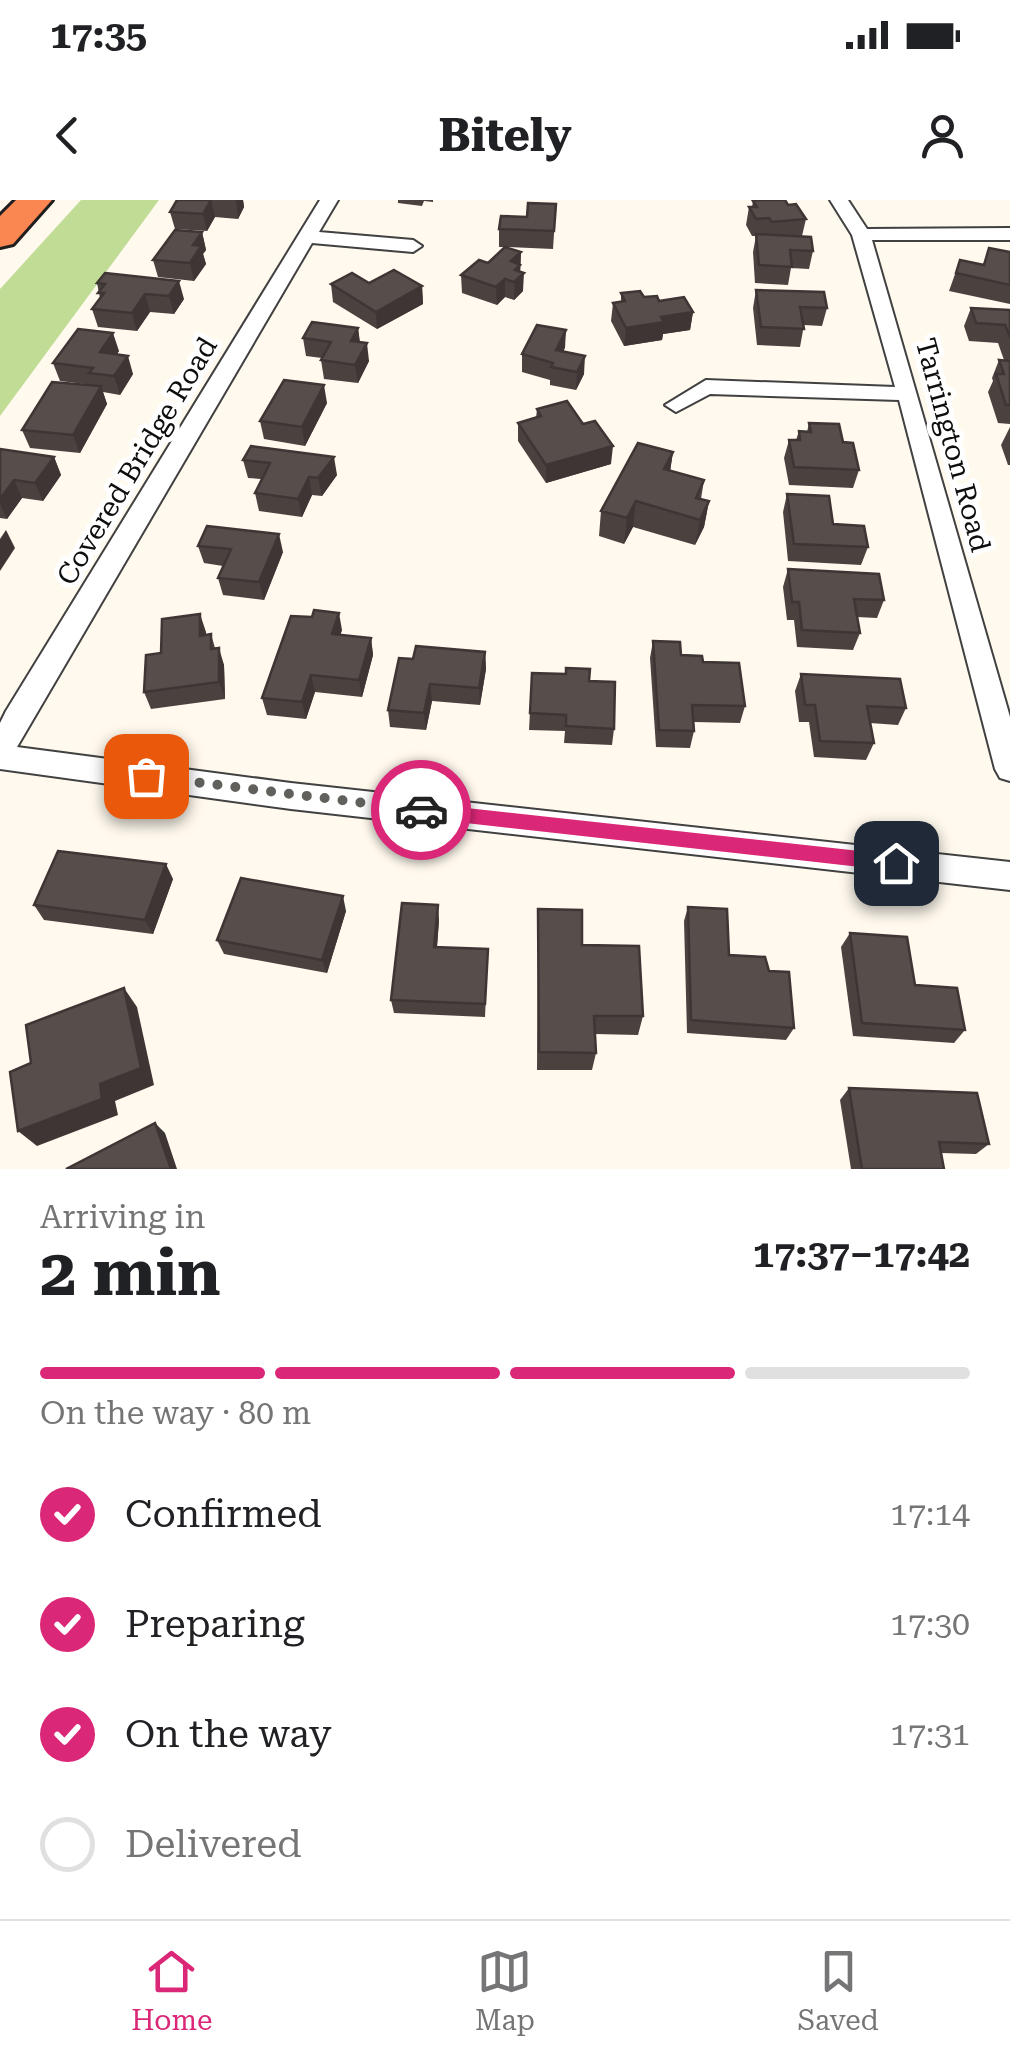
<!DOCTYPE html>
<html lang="en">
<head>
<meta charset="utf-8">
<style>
  :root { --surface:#fff; --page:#f6f6f6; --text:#202124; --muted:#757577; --line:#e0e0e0; --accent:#db2777 }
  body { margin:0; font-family:"Roboto Serif",serif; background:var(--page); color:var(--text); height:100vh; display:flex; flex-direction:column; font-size:38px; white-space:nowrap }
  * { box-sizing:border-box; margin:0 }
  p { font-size:32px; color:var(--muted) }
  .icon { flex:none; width:55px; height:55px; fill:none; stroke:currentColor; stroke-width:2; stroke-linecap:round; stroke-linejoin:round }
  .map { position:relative; height:969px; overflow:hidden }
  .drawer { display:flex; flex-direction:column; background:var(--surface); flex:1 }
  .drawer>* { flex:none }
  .pin { position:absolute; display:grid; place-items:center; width:85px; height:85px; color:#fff; margin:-42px; border-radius:20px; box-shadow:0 5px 15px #0006 }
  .courier { position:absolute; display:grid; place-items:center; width:100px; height:100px; margin:-50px; border:8px solid #db2777; border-radius:50%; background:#fff; color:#222; box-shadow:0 2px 12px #0007 }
  .summary em { font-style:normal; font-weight:700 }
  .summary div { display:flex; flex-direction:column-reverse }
  .summary { display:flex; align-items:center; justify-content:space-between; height:170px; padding:0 40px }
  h1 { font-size:65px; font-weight:700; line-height:75px }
  .bar { display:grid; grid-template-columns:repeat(4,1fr); gap:15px 10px; align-content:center; height:120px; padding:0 40px }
  .bar i { height:12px; border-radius:8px; background:var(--line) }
  .bar .on { background:var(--accent) }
  .bar p { grid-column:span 4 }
  ol { padding:0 40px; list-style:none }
  li { display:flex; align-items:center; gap:30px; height:110px }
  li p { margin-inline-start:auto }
  li .icon { padding:10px; border-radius:50%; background:var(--accent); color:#fff; stroke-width:4 }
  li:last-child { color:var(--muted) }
  li i { width:55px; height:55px; border:5px solid var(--line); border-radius:50% }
  .status { display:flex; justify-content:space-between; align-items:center; height:70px; padding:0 50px; background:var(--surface); direction:ltr }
  .status svg { height:28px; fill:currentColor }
  header { display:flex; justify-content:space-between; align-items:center; height:130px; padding:0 40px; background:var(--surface); font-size:45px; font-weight:700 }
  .tabs { display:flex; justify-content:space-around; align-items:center; height:140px; border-top:2px solid var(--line); background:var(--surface); font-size:28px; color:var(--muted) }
  .tabs a { display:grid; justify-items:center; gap:5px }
  .tabs .on { color:var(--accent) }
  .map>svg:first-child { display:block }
  .forest { fill:#c0dc95 }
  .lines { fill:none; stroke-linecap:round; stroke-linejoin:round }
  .minor-casing { stroke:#414141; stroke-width:4 }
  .motorway-casing { stroke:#1f1f1f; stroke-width:6 }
  .minor { fill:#fff; fill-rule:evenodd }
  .motorway { fill:#fa8652; fill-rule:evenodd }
  .wall { fill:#4b4240 }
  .shaded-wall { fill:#3d3634 }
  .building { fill:#574d4a; stroke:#3d3634; stroke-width:2.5 }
  .route { fill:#db2777 }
  .done { stroke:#62605c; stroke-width:10; stroke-dasharray:0 18 }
  .labels { text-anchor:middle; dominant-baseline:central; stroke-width:10; stroke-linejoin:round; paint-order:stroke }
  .street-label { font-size:28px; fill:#0e0e0e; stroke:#fff }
</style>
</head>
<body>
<div class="status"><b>17:35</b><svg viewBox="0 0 49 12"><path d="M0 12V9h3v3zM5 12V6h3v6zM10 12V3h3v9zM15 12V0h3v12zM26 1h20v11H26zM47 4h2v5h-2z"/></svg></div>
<header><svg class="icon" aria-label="back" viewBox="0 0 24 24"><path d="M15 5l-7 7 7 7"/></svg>Bitely<svg class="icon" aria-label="person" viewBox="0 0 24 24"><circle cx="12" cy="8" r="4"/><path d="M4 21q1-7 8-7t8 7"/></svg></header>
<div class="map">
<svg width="1010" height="969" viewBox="0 0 1010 969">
  <rect width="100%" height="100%" fill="#fff9ee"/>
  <!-- forest -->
  <path class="forest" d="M81,0H159L0,216V89Z"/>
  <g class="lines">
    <defs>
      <g id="minor">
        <path d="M320,0H338L319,32L413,40L422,46L413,52L312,43L17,547L291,583L1010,662V690L291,609L0,569V523L6,511Z"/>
        <path d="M830,0H848L867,29L1010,28V40H872L1010,517V581L1000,578L995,569L899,200L710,194L676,212L665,205L706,180L895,187L852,35Z"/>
      </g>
      <path id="motorway" d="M16,0H52L13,44L0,47V16Z"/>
    </defs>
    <!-- minor casing -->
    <use href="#minor" class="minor-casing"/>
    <!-- motorway casing -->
    <use href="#motorway" class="motorway-casing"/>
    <!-- minor -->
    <use href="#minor" class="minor"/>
    <!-- motorway -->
    <use href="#motorway" class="motorway"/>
  </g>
  <!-- wall -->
  <g class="wall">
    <path d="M177,0H243L244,7L238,19L215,17L207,31L175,29L170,12Z"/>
    <path d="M398,0H433V2L424,1L422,6L398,3Z"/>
    <path d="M757,0H785L788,5L806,19L802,36L813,51L809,69L791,68L788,85L755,83L753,52L756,36H752L746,25L749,7H752L753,1Z"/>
    <path d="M556,4L553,49L506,47L521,52L520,72L523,91L514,100L505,97L497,105L462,93L461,75L488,63L505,47H499V29Z"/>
    <path d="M202,32L206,50L203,54L206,64L194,81L158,77L153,60Z"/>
    <path d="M989,48L1010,52V104L949,91L960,60L983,65Z"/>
    <path d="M97,83L184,99L174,114L150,112L137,131L98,127L92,109L100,98Z"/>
    <path d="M369,83L422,86L423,104L377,129L333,102L331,84Z"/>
    <path d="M756,90L827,108L822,126L804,125L800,147L757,145L753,108Z"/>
    <path d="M621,93L659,101L693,112L690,130L663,134L662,140L624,146L611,121L613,103L621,102Z"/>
    <path d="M971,108L1010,110V224L998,223L988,192L993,181L992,178L999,160H1004L998,143L969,141L964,126Z"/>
    <path d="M358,128L360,142L369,161L358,183L324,179L321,160L322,158L306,156L303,138Z"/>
    <path d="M566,130L563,152L584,174L576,190L550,185V180L522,172V154Z"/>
    <path d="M119,151L117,154L133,174L120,195L103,192L107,204L80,253L30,248L22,230L93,185L60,181L53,163Z"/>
    <path d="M327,203L305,246L264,239L260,221Z"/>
    <path d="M537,209L611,264L546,283L518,241V223L536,218Z"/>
    <path d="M809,223L843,242L859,270L853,288L789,285L784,258L789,240H796L799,231L807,232Z"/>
    <path d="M1010,227V265H1008L1001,245Z"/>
    <path d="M251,246L337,275L322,296L312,295L302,317L259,311L255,293L261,279L248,278L243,260Z"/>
    <path d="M0,249L54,257L61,275L43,301L22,298L7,319L0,318Z"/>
    <path d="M673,252L670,271L704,280L701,299L709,301L704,327L695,345L633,327L624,344L599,336L601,311Z"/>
    <path d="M787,294L868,347L861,365L788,361L783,312Z"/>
    <path d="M198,346L283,352L264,400L223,395L218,378L223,366L204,363Z"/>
    <path d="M788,369L884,400L877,418L857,417L860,433L853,450L797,447L794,420H787L783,387Z"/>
    <path d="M342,430L340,435L371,438L373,455L362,497L315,492L306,519L267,515L262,498Z"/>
    <path d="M206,432V435L211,434L215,448L224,465L225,499L151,509L144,492L161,453Z"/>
    <path d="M653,441L681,455L703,462L745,506L740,523L694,522V531L690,548L656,547L650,458Z"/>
    <path d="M485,452L486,469L480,505L432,501L426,530L390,527L388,510L413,459Z"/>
    <path d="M532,473L589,481L614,529L612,545L564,543L565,531L529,530Z"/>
    <path d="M801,474L906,508L898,525L870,523L874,543L866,560L814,557L809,522H799L795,491Z"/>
    <path d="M173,679L153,734L44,720L34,705Z"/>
    <path d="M688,707L729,755L769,771L794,828L786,840L687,833L684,721Z"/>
    <path d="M538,709L582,745L643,816L638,835L595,834L596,853L592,870H537Z"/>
    <path d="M346,711L327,773L224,754L217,740Z"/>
    <path d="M439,720L437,747L488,749L485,817L394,813L391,800Z"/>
    <path d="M850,733L915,785L965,830L954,843L853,836L841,747Z"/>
    <path d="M849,888L989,944L976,954L941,953L944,969H851L840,900Z"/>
  </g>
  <!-- shaded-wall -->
  <g class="shaded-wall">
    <path d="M211,0L215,17L207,31L203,14Z"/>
    <path d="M236,0H243L244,7L238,19Z"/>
    <path d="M202,32L206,50L203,54L206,64L194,81L190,63L193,45Z"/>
    <path d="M521,52L520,76L524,73L523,91L514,100L515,75L511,61Z"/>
    <path d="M505,79V97L497,105L496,87Z"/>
    <path d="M179,81L184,99L174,114L169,96Z"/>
    <path d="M422,86L423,104L377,129L376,112Z"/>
    <path d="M145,94L150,112L137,131L132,113Z"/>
    <path d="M693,112L690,130L663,134L662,140L624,146L626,128L661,117Z"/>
    <path d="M358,128L360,146L351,141Z"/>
    <path d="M566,130L565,148L555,168L556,150Z"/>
    <path d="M113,133L119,151L106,170L100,152Z"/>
    <path d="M367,143L369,161L358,183L355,165Z"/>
    <path d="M128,156L133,174L120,195L114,176Z"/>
    <path d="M585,156L584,174L576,190L577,172Z"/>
    <path d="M324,185L327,203L305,246L302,227Z"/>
    <path d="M101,186L107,204L80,253L73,235Z"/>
    <path d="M613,246L611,264L546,283V265Z"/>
    <path d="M673,252L669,278L664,269Z"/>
    <path d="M54,257L61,275L43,301L35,283Z"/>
    <path d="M334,257L337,275L322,296L318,278Z"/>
    <path d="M309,277L312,295L302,317L298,299Z"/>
    <path d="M14,280L22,298L7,319L0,304V299Z"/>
    <path d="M636,301L633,327L624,344L627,318Z"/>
    <path d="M709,301L704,327L695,345L700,320Z"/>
    <path d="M6,330L15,348L0,371V339Z"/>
    <path d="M279,334L283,352L264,400L259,382Z"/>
    <path d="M339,413L342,430L335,451L332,434Z"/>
    <path d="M200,414L206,432V453L200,436Z"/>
    <path d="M371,438L373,455L362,497L359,480Z"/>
    <path d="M219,448L224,465L225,499L219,482Z"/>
    <path d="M485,452L486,469L480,505L479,488Z"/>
    <path d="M311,475L315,492L306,519L302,502Z"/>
    <path d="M430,484L432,501L426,530L424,513Z"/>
    <path d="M166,664L173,679L153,734L145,720Z"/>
    <path d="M343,696L346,711L327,773L322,760Z"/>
    <path d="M438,705L439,720L436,760L434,747Z"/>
    <path d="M124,788L137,807L154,885L115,901L118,915L37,946L18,931L100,884Z"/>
    <path d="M155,923L165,933L177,969H171Z"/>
  </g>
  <!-- building -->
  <g class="building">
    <path d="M177,0H211L203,14L170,12Z"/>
    <path d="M760,0H785L788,5L796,4L806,19L772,22L769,18L756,19L749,7H757L753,1Z"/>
    <path d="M528,3L556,4L554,31L499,29L501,16L527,17Z"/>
    <path d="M175,30L202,32L193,45L201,46L190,63L153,60Z"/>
    <path d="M756,34L811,37L813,51L790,50L792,67L759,65Z"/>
    <path d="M505,47L521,52L511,61L520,65L515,70L524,73L514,82L505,79L496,87L461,75L479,60L488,63Z"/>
    <path d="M989,48L1010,52V85L956,73L960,60L984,65Z"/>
    <path d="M394,70L422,86L376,112L331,84L352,73L369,83Z"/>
    <path d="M105,73L179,81L169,96L145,94L132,113L92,109L104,93H98L105,84L97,83Z"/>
    <path d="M756,90L824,92L827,108L800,107L804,129L761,127Z"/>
    <path d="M640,91L644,97L657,96L659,101L684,97L693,112L661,117L664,122L626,128L613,103L625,101L621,93Z"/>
    <path d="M971,108L1010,110V137L1005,125L976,123Z"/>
    <path d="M312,122L358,128L351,141L367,143L355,165L321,160L331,142L303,138Z"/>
    <path d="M537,125L566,130L556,150L585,156L577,172L551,167L553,163L522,154Z"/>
    <path d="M78,129L113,133L100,152L128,156L114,176L89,173L93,168L53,163Z"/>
    <path d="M999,160L1010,161V205H1006L996,174H1004Z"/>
    <path d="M284,180L324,185L302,227L260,221Z"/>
    <path d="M52,182L101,186L73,235L22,230Z"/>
    <path d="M567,201L583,224L595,221L613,246L546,265L518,223L541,216L537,209Z"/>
    <path d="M809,223L839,224L843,242L853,243L859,270L794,267L789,240H800L799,231L811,232Z"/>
    <path d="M638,243L673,252L664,269L704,280L696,298L709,301L700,320L636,301L627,318L601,311Z"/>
    <path d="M251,246L334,257L318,278L309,277L298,299L255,293L270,263L243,260Z"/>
    <path d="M0,249L54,257L35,283L14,280L0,299Z"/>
    <path d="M787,294L829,296L833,324L864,326L868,347L794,344Z"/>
    <path d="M207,326L279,334L259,382L218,378L231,349L198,346Z"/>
    <path d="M788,369L879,374L884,400L854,399L860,433L802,430L799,402H792Z"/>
    <path d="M314,410L339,413L332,434L371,438L359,480L311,475L302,502L262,498L291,416L312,417Z"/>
    <path d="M200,414V436L211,434V449L219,448V482L144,492L146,455L161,453L162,419Z"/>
    <path d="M653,441L680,442L681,455L702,456L703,462L739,463L745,506L692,505L694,531L659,530Z"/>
    <path d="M416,446L485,452L479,488L430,484L424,513L388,510L399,458L413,459Z"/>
    <path d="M566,468L590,469L589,481L615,482L614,529L566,526V515L530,513L532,473L566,474Z"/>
    <path d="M801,474L900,479L906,508L867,506L874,543L820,541L815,505H805Z"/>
    <path d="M58,651L166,664L145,720L34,705Z"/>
    <path d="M241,678L343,696L322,760L217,740Z"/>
    <path d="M402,703L438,705L434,747L488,749L485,804L391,800Z"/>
    <path d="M688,707L727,709L729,755L765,757L769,771L789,772L794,828L691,820Z"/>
    <path d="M538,709L582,710V745L639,746L643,816H594L596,853L539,852Z"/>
    <path d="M850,733L907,737L915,785L957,788L965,830L862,823Z"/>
    <path d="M124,788L141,868L100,884L102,899L18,931L10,872L31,863L26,825Z"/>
    <path d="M849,888L977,893L989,944L939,942L944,969H862Z"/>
    <path d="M155,923L171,969H66Z"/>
  </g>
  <!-- route -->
  <path class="route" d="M421,603L896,655L906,663L896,671L421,618L412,610Z"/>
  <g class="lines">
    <!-- done -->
    <path class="done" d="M146,576L421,610"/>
  </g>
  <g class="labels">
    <!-- street labels -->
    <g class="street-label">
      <text transform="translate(953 245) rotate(75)">Tarrington Road</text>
      <text transform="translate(137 261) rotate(-59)">Covered Bridge Road</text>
    </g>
  </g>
</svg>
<div class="pin" style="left:146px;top:576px;background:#ea580c"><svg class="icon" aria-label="bag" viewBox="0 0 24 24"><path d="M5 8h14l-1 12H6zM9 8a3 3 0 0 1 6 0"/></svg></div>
<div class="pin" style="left:896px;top:663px;background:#1f2937"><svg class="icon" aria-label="home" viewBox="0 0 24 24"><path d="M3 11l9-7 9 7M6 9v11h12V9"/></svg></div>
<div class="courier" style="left:421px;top:610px"><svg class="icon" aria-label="car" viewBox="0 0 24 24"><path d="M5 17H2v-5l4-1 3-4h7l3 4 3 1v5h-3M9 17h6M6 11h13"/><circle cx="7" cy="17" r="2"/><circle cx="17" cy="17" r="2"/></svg></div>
</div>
<section class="drawer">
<div class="summary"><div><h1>2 min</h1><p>Arriving in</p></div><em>17:37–17:42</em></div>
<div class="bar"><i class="on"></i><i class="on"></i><i class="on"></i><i></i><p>On the way · 80 m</p></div>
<ol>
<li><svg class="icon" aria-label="check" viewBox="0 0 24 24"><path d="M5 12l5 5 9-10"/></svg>Confirmed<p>17:14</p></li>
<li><svg class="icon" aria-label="check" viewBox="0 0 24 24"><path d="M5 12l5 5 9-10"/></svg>Preparing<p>17:30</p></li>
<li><svg class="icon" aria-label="check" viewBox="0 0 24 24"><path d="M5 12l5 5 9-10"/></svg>On the way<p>17:31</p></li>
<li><i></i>Delivered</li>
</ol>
</section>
<nav class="tabs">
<a class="on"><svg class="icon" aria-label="home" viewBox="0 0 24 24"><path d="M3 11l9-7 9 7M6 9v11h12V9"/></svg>Home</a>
<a><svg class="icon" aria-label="map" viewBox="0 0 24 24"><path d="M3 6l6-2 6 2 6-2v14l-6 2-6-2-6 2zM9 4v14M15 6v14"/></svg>Map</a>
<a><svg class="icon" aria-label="saved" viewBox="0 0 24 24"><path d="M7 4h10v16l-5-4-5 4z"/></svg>Saved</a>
</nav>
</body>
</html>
